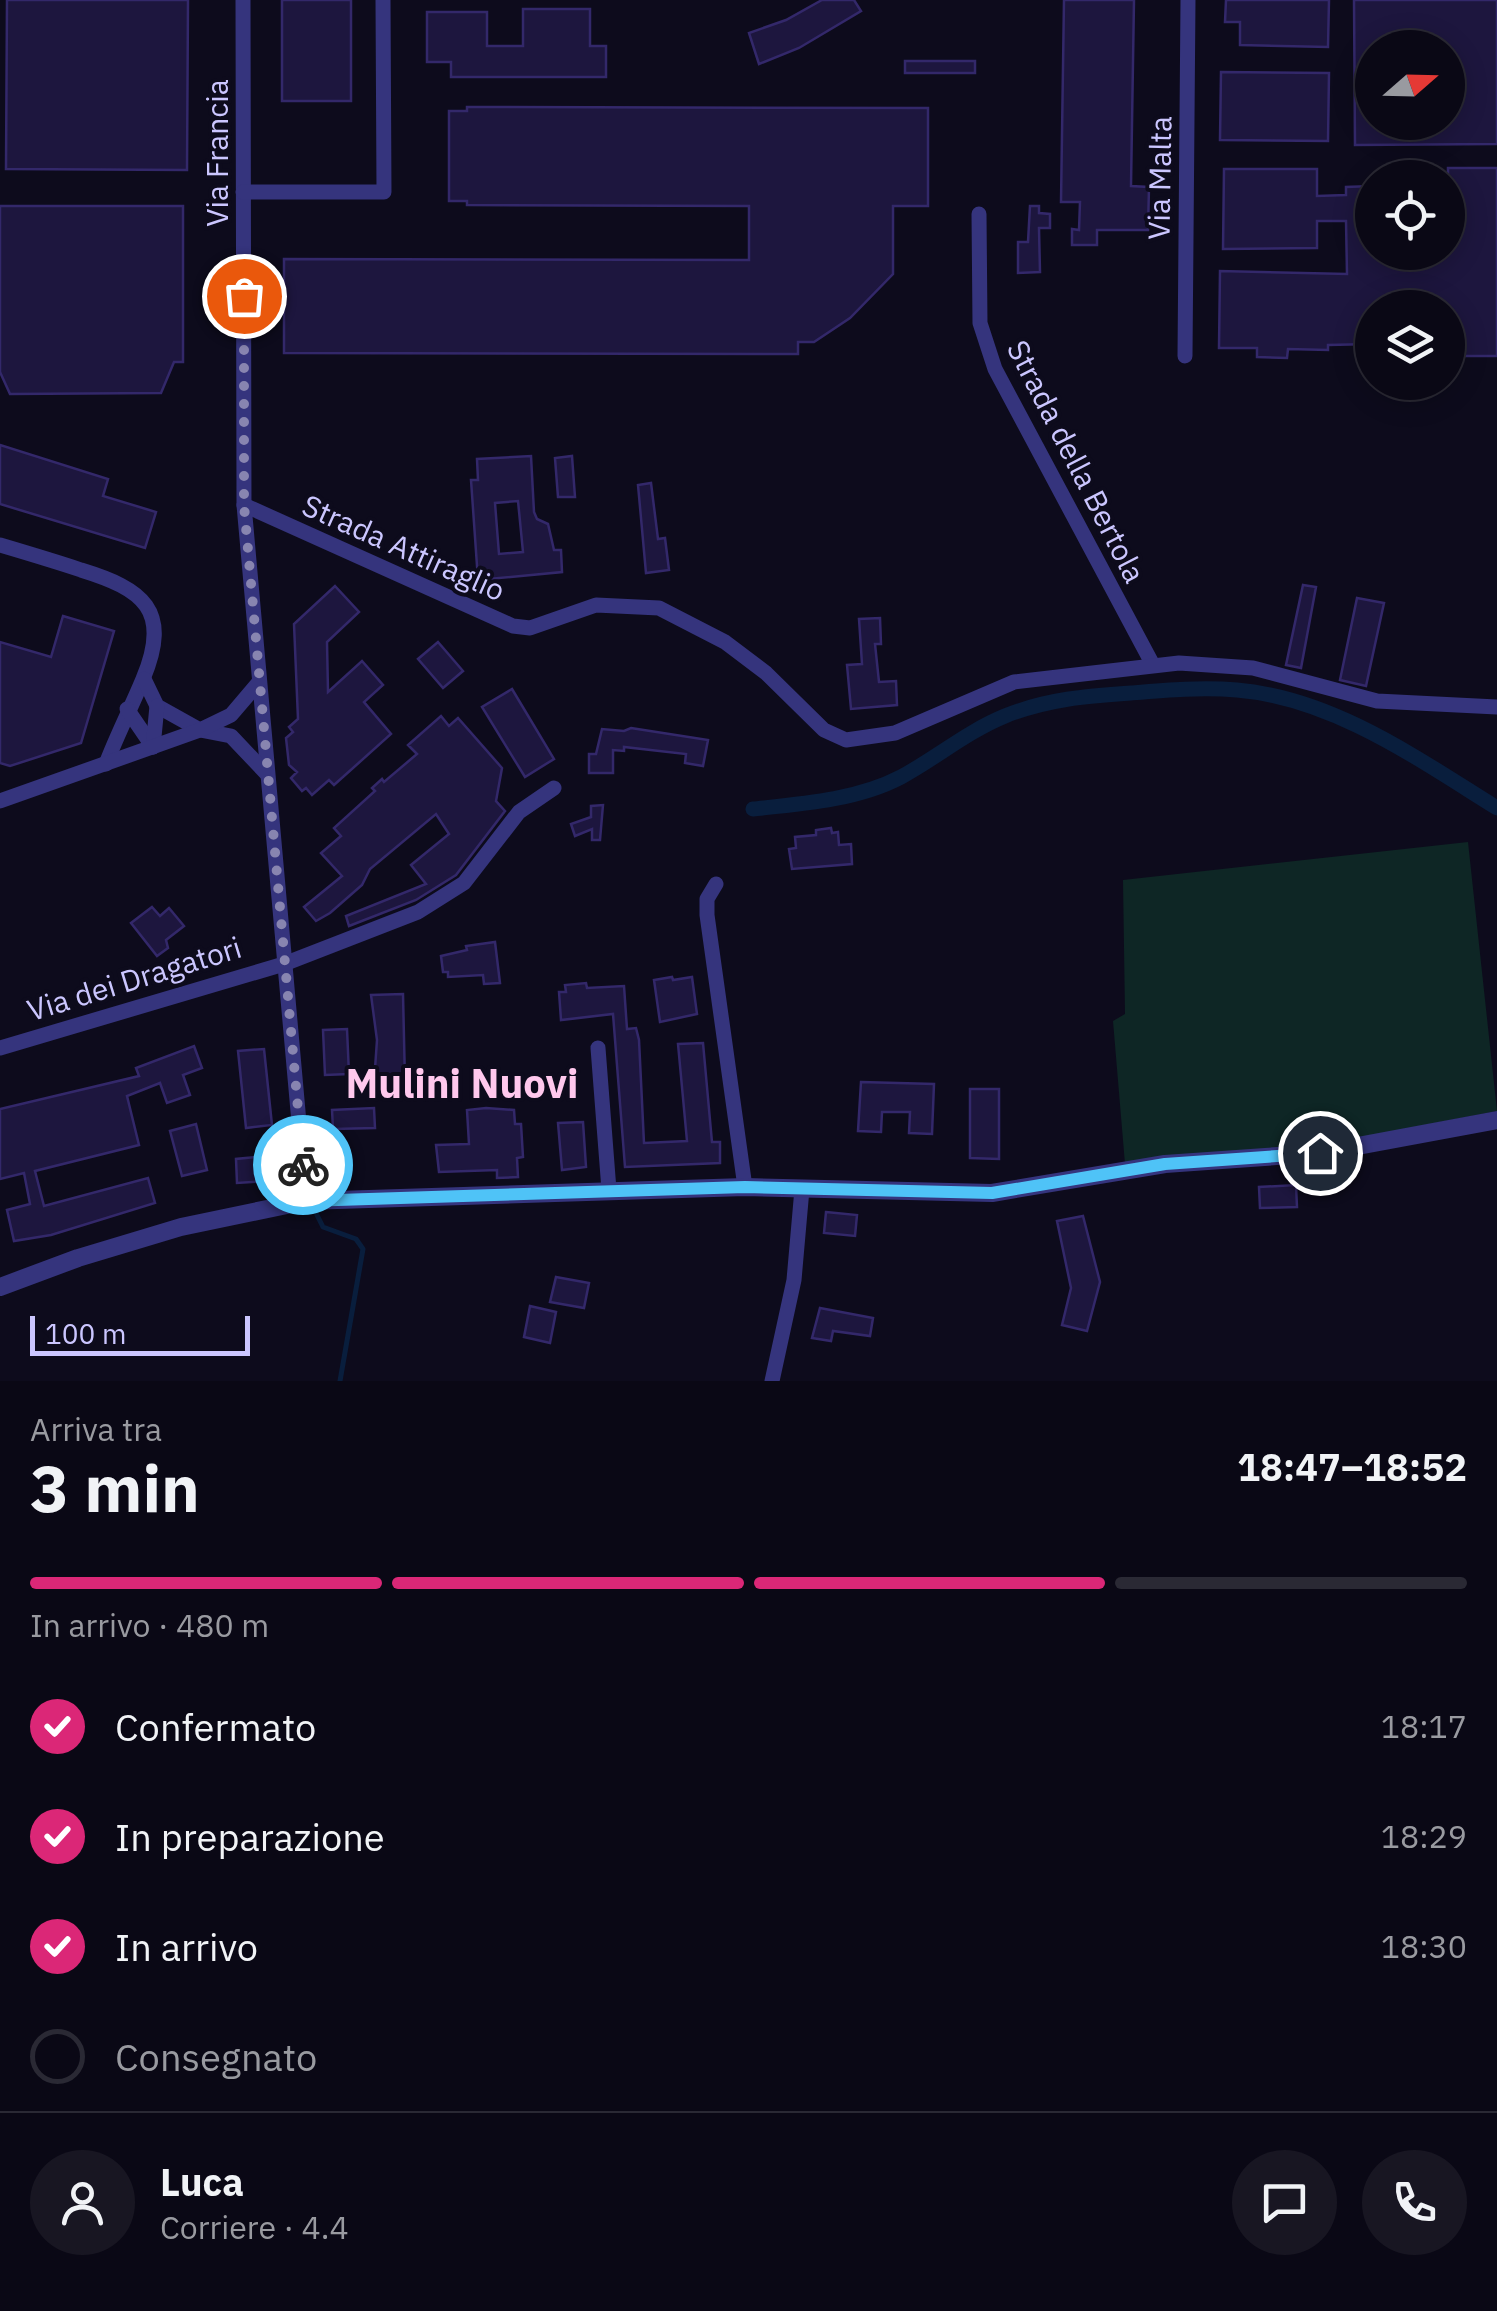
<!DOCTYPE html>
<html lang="it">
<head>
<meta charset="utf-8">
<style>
  :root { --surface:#0a0815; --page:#181622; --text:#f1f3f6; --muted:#999aa0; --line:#2a2934; --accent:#db2777 }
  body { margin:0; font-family:"IBM Plex Sans",sans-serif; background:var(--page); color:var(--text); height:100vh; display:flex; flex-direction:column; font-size:38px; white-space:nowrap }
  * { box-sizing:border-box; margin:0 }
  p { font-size:32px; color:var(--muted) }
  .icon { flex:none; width:55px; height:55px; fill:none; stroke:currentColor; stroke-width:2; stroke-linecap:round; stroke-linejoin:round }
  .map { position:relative; height:1381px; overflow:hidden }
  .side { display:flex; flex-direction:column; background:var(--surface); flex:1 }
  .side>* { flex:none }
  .needle { width:65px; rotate:70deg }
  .fabs { position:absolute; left:1355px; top:30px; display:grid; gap:20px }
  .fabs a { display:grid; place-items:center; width:110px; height:110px; border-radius:50%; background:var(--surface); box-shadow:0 5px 25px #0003,0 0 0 2px var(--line); font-size:50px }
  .scale { position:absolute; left:30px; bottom:25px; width:220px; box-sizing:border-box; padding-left:10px; border:5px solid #cbc6ff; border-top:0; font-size:28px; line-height:35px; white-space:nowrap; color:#cbc6ff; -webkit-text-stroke:8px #0d0b1c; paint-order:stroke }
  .pin { position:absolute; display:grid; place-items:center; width:85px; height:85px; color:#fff; margin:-42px; border:5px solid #fff; border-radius:50%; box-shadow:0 2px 10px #0007 }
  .courier { position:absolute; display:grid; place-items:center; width:100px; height:100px; margin:-50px; border:8px solid #4fc3f7; border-radius:50%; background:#fff; color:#222; box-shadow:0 2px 12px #0007 }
  .headline em { font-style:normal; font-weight:700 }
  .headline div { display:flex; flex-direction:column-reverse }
  .headline { display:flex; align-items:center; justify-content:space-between; height:170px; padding:0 30px }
  h1 { font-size:65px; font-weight:700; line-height:75px }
  .bar { display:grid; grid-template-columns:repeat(4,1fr); gap:15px 10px; align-content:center; height:120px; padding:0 30px }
  .bar i { height:12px; border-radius:8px; background:var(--line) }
  .bar .active { background:var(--accent) }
  .bar p { grid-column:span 4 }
  .line { display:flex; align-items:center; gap:25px; padding:0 30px; border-top:2px solid var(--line) }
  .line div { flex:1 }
  .round { display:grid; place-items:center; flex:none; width:105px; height:105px; border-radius:52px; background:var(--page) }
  ol { padding:0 30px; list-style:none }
  li { display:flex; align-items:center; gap:30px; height:110px }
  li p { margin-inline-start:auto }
  li .icon { padding:10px; border-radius:50%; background:var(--accent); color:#fff; stroke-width:4 }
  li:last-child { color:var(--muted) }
  li i { width:55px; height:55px; border:5px solid var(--line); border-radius:50% }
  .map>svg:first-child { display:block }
  .green { fill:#0e2625 }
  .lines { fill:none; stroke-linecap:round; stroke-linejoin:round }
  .stream { stroke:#091e3d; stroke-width:5 }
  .canal { stroke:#091e3d; stroke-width:15 }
  .building { fill:#1d163e; stroke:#33286a; stroke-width:2.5; fill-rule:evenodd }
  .minor { stroke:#35347d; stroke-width:15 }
  .tertiary { stroke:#35347d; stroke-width:18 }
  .done { stroke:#8885b0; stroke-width:10; stroke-dasharray:0 18 }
  .route { stroke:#4fc3f7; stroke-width:12 }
  .labels { text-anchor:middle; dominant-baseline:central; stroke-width:8; stroke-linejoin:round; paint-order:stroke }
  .street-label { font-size:30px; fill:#cbc6ff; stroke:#0d0b1c }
  .district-label { font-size:40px; font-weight:bold; fill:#ffc8ed; stroke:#0d0b1c }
</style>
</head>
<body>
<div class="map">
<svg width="1497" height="1381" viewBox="0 0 1497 1381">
  <rect width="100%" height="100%" fill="#0d0b1c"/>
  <!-- green -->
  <path class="green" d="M1468,842L1497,1111L1312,1147L1125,1164L1113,1021L1125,1014L1123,880Z"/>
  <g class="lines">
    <!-- stream -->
    <path class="stream" d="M317,1215L323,1227L356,1239L363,1249L340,1381"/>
    <!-- canal -->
    <path class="canal" d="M753,809C802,804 857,800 901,777C936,758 968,731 1005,716C1047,699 1087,696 1131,693C1167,690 1202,687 1237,690C1333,698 1418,759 1497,808"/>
  </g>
  <!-- building -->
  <g class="building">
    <path d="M7,0H188L187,170L6,169Z"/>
    <rect x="282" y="0" width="69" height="101"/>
    <path d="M822,0H854L861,11L799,48L759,64L749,33L786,20Z"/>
    <path d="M1064,0H1134L1131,186L1149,187L1148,230H1097V245H1072V229L1079,230L1080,202H1061Z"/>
    <path d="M1226,0H1329L1328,47L1240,45V22H1225Z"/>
    <path d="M1354,0H1497V144L1355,145ZM1372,48H1448V122H1372Z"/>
    <path d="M523,9H590V46H606V77H451V62H427V12H487V46H523Z"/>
    <rect x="905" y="61" width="70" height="12"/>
    <path d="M1221,72L1329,73L1328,141L1220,140Z"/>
    <path d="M467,107L928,108V206H893V274L850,318L814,342H798V354L284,353V259L749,260V206L467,205V201H449V111H467Z"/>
    <path d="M1448,168H1497V356H1458V344H1448V308H1372V344L1328,345V350L1288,349L1287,358L1257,357V348H1219L1220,271L1347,274L1346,221H1317V248L1223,249L1224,169H1317V196L1346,195V187L1372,186V252H1448Z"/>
    <path d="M0,206H183V362H174L161,393L10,394L0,372Z"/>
    <path d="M1030,206H1039V213L1050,214V228H1039L1040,272L1018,273V242H1028Z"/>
    <path d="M0,445L108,479L103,496L156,512L145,548L0,504Z"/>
    <path d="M531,456L534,512L537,519L548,524L554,550H561L562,572L478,580L471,480H478L477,459ZM518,501L523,552L499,554L495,503Z"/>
    <path d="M572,456L575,497H558L555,458Z"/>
    <path d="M651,483L658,539L665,538L669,570L646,573L638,485Z"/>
    <path d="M1303,585L1316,587L1301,668L1286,665Z"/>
    <path d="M335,586L359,612L327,642L328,692L362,661L383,685L364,702L391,734L334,785L329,780L312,795L306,788L302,791L291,778L297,772L289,765L286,738L293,732L289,727L298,719L294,624Z"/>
    <path d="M1357,598L1384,603L1366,686L1340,680Z"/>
    <path d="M63,616L114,631L81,743L10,766L0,763V642L51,657Z"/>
    <path d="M880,618L881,644H875L879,682L896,681L897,705L851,709L847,665L862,664L859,619Z"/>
    <path d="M438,642L463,671L443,688L418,659Z"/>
    <path d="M512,689L554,759L525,777L482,707Z"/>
    <path d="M441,716L449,726L458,718L502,768L496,801L505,811L456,875L416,900L349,926L346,916L426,884L411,865L449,834L436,814L370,869L362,885L330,913L316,921L304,907L342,876L321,853L341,836L334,828L375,791L372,788L382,779L384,782L417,754L408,745Z"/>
    <path d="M631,728L708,740L703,766L685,763L686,754L624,747V751L613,750V773H589V754H596L602,729L624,731Z"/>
    <path d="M603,805L600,840H592V829L575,836L571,824L591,817V806Z"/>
    <path d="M831,828L832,833L838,832L839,845L851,844L852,864L792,869L789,849L796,848L795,837L816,835V830Z"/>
    <path d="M152,907L160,916L169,908L184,926L166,940L168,948L157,956L131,923Z"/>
    <path d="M495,942L500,983L484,984L483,975L448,977V972H443L441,956L467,950L466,946Z"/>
    <path d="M672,977L673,980L692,977L697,1014L660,1022L654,980Z"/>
    <path d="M586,983L587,988L624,986L627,1029L636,1028L639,1040L644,1143L687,1141L678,1044L703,1043L712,1142H720V1163L625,1167L613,1014L561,1020L559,992H566L565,985Z"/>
    <path d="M403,994L405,1082L374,1083L377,1040L371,995Z"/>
    <path d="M347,1029L349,1074L325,1075L323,1030Z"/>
    <path d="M194,1046L202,1068L183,1075L190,1095L167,1103L160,1083L127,1096L139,1145L35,1171L44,1206L148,1178L155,1203L51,1235L14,1241L7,1210L30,1204L24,1173L0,1179V1109L139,1076L136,1068Z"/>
    <path d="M264,1049L272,1125L246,1128L238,1051Z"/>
    <path d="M861,1082L934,1084L932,1134L909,1133L910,1112H882L881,1132L858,1131Z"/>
    <path d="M970,1089H999V1159L970,1158Z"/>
    <path d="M374,1108L375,1128L333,1129L332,1110Z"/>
    <path d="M486,1108L514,1110L515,1124H521L523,1157L517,1158L518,1177L497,1178V1170L439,1172L436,1145L469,1144L467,1110Z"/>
    <path d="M583,1122L586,1167L562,1170L558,1123Z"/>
    <path d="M196,1124L207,1170L182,1176L170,1131Z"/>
    <path d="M277,1155L279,1180L237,1183L236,1159Z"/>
    <path d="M1296,1185L1297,1207L1260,1208L1259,1187Z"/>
    <path d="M826,1212L857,1215L855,1236L824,1233Z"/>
    <path d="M1083,1216L1100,1282L1087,1331L1062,1325L1071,1288L1057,1221Z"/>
    <path d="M556,1277L589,1283L584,1308L550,1302Z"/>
    <path d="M530,1306L556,1312L550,1343L524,1337Z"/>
    <path d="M820,1308L873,1318L870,1336L833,1331L831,1341L812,1338Z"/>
  </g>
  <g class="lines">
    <!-- minor -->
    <g class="minor">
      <path d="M243,0L244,505L306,1201"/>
      <path d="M243,192H384L383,0"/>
      <path d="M979,214L980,323L995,369L1153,665"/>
      <path d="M1185,356L1188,0"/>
      <path d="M244,505L513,626L530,628L596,605L659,608L725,642L766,673L824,730L846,740L895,733L1014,682L1179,663L1253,668L1377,701L1497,707"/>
      <path d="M0,545C27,553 54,561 81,570C143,589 172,610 143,679C131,708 117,735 106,764"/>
      <path d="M144,679L157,706L200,730L231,736L267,774"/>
      <path d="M127,709L153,747"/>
      <path d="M153,747L157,706"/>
      <path d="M0,801L200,730L231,715L259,682"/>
      <path d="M716,884L707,899V915L745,1187"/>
      <path d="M0,1048L284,964L418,912L464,883L519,812L554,788"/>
      <path d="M598,1048L609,1190"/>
      <path d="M772,1381L794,1280L802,1189"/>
    </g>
    <!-- tertiary -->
    <path class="tertiary" d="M0,1287L78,1258L181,1227L306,1201L745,1187L992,1193L1165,1164L1320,1153L1497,1120"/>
  </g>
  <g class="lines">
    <!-- done -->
    <path class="done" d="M244,296V505L303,1165"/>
    <!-- route -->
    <path class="route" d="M303,1165L306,1201L745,1187L992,1193L1165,1164L1320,1153"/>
  </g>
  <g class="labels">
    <!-- street labels -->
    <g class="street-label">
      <text transform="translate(216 153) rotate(-90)">Via Francia</text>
      <text transform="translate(1159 178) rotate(-89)">Via Malta</text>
      <text transform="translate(1077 461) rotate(63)">Strada della Bertola</text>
      <text transform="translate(404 547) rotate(24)">Strada Attiraglio</text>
      <text transform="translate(134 978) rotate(-17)">Via dei Dragatori</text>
    </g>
    <!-- district labels -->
    <g class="district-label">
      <text x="462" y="1083">Mulini Nuovi</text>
    </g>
  </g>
</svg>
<div class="fabs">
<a><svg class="needle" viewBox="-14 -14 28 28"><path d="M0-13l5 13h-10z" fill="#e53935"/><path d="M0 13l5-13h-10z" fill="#999aa0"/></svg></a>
<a><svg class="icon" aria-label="locate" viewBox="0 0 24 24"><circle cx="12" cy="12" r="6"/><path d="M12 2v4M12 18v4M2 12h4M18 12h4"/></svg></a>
<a><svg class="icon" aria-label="layers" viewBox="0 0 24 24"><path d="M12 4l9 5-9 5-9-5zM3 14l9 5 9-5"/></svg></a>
</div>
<div class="scale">100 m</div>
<div class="pin" style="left:244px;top:296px;background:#ea580c"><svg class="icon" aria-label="bag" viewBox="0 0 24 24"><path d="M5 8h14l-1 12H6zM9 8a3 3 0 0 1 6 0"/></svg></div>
<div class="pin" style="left:1320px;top:1153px;background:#1f2937"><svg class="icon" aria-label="home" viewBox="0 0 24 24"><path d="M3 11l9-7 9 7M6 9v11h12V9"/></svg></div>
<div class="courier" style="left:303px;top:1165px"><svg class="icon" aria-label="bike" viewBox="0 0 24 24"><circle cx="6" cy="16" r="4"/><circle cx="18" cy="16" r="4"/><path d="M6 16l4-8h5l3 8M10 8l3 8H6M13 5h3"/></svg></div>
</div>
<section class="side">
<div class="headline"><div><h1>3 min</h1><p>Arriva tra</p></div><em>18:47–18:52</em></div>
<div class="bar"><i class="active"></i><i class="active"></i><i class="active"></i><i></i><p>In arrivo · 480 m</p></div>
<ol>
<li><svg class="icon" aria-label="check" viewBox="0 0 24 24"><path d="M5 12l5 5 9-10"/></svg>Confermato<p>18:17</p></li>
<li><svg class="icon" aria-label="check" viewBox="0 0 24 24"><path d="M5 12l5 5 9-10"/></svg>In preparazione<p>18:29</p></li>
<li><svg class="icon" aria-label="check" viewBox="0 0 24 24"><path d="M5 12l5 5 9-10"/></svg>In arrivo<p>18:30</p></li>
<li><i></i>Consegnato</li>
</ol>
<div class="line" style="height:180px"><a class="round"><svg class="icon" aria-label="person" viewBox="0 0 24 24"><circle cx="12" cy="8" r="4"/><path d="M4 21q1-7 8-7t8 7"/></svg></a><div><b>Luca</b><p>Corriere · 4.4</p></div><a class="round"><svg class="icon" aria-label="chat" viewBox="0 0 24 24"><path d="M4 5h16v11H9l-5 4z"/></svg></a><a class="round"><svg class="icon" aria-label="phone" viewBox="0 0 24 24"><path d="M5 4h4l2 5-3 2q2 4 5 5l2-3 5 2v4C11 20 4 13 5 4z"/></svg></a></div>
</section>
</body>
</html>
